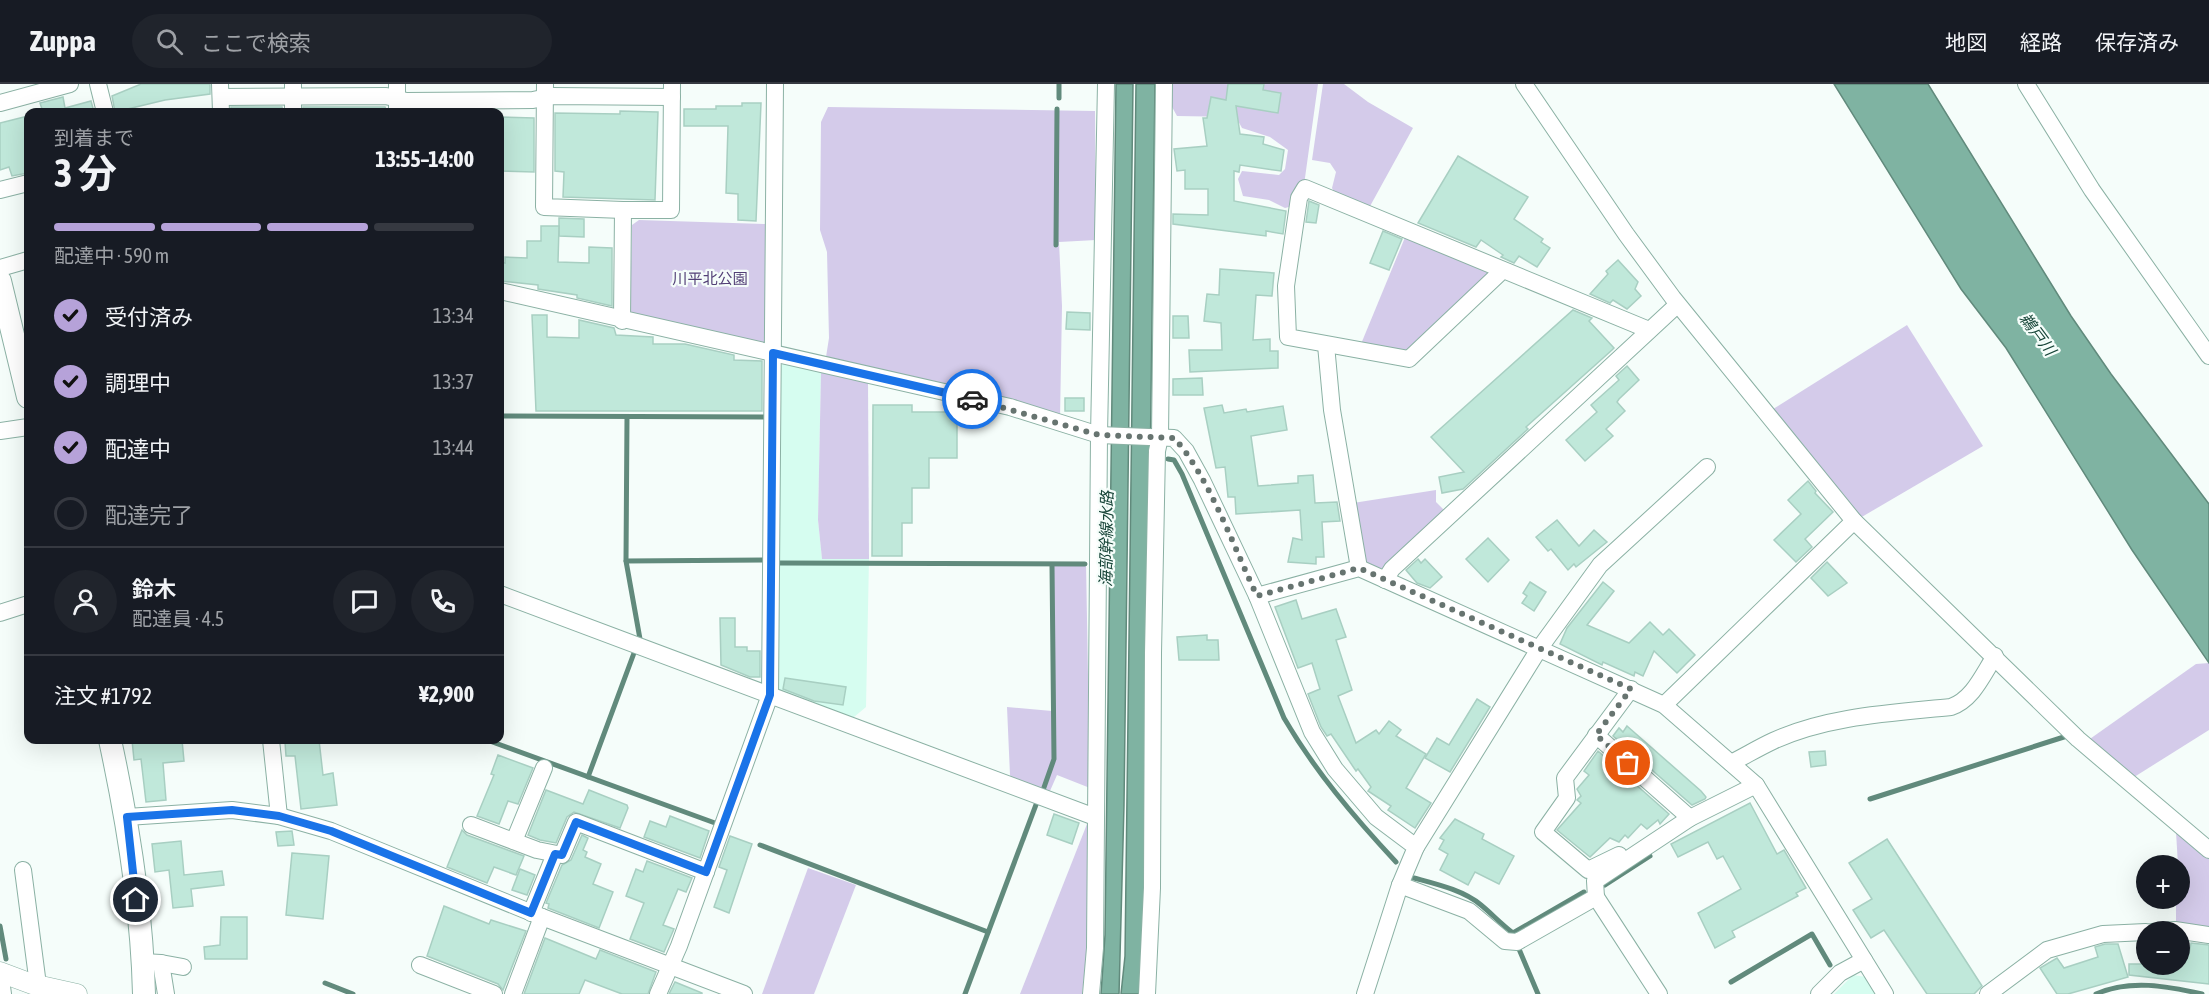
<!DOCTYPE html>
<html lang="ja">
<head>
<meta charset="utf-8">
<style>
  :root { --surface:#171b24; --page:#20242c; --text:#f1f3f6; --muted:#9ea1a6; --line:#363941; --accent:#b6a2d9 }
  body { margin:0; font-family:"Asap Condensed","Noto Sans JP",sans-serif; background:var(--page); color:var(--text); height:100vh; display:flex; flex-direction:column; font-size:22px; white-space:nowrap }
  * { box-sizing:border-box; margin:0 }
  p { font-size:20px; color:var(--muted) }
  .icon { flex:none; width:33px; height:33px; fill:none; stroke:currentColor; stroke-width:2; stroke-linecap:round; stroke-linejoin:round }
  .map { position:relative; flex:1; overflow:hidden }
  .panel { position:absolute; left:24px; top:24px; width:480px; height:636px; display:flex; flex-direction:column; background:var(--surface); border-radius:12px; box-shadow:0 6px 24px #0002 }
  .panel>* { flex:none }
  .fabs { position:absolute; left:2136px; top:771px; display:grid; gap:12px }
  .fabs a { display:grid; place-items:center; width:54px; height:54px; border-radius:50%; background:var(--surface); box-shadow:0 6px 24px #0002; font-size:30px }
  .pin { position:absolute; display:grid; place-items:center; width:51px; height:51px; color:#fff; margin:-26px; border:3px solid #fff; border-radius:50%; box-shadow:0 2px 6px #0007 }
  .courier { position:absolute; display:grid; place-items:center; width:60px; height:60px; margin:-30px; border:4px solid #1a73e8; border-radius:50%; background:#fff; color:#222; box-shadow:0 2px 8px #0007 }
  .summary em { font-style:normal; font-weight:700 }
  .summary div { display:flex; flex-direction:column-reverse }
  .summary { display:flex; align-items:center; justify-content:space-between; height:102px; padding:0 30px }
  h1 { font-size:39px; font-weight:700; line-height:45px }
  .bar { display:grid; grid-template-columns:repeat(4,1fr); gap:9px 6px; align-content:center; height:72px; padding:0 30px }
  .bar i { height:8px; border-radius:4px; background:var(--line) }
  .bar .on { background:var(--accent) }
  .bar p { grid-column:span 4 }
  .line { display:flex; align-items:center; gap:15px; padding:0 30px; border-top:2px solid var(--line) }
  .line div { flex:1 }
  .round { display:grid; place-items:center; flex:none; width:63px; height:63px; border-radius:32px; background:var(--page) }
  ol { padding:0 30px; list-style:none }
  li { display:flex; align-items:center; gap:18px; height:66px }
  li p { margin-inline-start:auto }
  li .icon { padding:6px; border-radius:50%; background:var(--accent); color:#111; stroke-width:4 }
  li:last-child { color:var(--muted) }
  li i { width:33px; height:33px; border:3px solid var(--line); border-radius:50% }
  header { display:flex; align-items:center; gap:36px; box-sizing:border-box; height:84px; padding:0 30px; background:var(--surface); border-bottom:2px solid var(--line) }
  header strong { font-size:28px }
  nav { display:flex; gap:33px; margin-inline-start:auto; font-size:21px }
  .search { width:420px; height:54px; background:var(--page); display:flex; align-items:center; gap:15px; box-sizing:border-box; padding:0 21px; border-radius:33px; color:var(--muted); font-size:22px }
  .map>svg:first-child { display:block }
  .built { fill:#d6fdf0 }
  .green { fill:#d4cbea }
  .water { fill:#7fb3a2; stroke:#618a7c; stroke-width:1.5 }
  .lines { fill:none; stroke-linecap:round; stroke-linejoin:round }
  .stream { stroke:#618a7c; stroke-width:5 }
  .building { fill:#c0e8da; stroke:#a8cfc2; stroke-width:1.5 }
  .minor-casing { stroke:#8bb1a4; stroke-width:18 }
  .tertiary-casing { stroke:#8bb1a4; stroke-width:21 }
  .secondary-casing { stroke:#8bb1a4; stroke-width:24 }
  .minor { stroke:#fff; stroke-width:16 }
  .tertiary { stroke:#fff; stroke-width:20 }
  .secondary { stroke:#fff; stroke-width:22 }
  .done { stroke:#677470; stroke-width:6; stroke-dasharray:0 10.8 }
  .route { stroke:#1a73e8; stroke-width:8 }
  .labels { text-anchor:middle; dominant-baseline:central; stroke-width:4.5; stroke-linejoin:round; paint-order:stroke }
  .park-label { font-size:15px; fill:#534077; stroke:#f5fdfa }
  .water-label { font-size:16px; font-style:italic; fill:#174538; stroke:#f5fdfa }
</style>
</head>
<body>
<header>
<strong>Zuppa</strong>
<div class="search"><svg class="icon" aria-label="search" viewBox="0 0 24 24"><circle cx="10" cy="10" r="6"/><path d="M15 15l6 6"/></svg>ここで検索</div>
<nav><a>地図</a><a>経路</a><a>保存済み</a></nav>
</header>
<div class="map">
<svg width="2209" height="910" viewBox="0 0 2209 910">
  <rect width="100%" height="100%" fill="#f5fdfa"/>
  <!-- built -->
  <g class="built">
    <path d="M783,280L821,288L818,436L822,475H869L866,623L848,638L776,606L777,285Z"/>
    <path d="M1853,891L1866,893L1875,910H1834Z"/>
  </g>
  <!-- green -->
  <g class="green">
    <path d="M1173,0H1318L1304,101L1293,122L1285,124L1269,116L1243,112L1238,95L1242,87L1279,91L1285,85L1288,66L1270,53L1242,44L1236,33L1177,32L1171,21Z"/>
    <path d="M1323,0H1344L1368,18L1413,44L1369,124L1338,116L1332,104L1336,88L1330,79L1312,76Z"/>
    <path d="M828,23L1095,27L1096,156L1059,158L1062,222L1060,335L826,273L829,254L827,168L820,146L821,38Z"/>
    <path d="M639,136L765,140V262L636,234L630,226L632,141Z"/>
    <path d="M1406,151L1490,185L1491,192L1411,267L1361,260Z"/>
    <path d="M1907,241L1983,362L1860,434L1770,327Z"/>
    <path d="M821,288L868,297L869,475H822L818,436Z"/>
    <path d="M1436,406V418L1445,427L1385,484L1374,485L1362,479L1353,419Z"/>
    <path d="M1086,478L1090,704L1057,691L1046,716L1014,700L1010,691L1007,623L1052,627L1050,479Z"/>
    <path d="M2209,579V646L2131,695L2087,657L2196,580Z"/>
    <path d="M1087,740C1091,797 1089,853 1082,910H1020Z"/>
    <path d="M2176,748L2209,775V845L2176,842V815L2180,814Z"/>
    <path d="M808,784L856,801L814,910H762Z"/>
  </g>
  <!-- water -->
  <g class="water">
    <path d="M1116,0H1133L1124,721L1119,910H1101L1105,851Z"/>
    <path d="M1136,0H1155L1144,869L1140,910H1121L1125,872Z"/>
    <path d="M1834,0H1928L2071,232L2111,290L2209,420V579L2132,466L2006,264L1961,205Z"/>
  </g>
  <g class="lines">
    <!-- stream -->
    <g class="stream">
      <path d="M1059,14V0"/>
      <path d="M1056,161L1057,25"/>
      <path d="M500,332L764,333"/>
      <path d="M627,333L626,477L640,555"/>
      <path d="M1168,375L1174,376L1182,390L1284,634C1315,687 1354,733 1396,778"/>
      <path d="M626,477L764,476"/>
      <path d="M779,479L1085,480"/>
      <path d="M487,656L715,739"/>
      <path d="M588,693L634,569"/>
      <path d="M1042,709L1054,675L1052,481"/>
      <path d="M1870,715L2067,652"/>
      <path d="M760,761L988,848"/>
      <path d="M1414,794C1436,800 1463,806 1481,821C1492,830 1501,840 1513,849L1584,808"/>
      <path d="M1605,801L1650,772"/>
      <path d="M0,842L6,875"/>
      <path d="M1519,865L1538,910"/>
      <path d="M1731,898L1812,850L1830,881"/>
      <path d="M325,899L353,910"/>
      <path d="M965,910L1037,718"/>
      <path d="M2096,910C2130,895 2167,902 2202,910"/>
    </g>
  </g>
  <!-- building -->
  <g class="building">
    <path d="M141,0H210V10L165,16L115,28L112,12Z"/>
    <path d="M1228,0H1264L1263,6L1281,9L1278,29L1236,22L1240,50L1264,53L1263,60L1284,66L1281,87L1240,81L1239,88L1234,87V117L1286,127L1283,150L1266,147V152L1173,140V130L1208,131V105H1185V86L1177,87L1174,65L1207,62L1203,34H1207L1211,13L1226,16Z"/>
    <path d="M63,13L65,24L91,17L94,28H43L40,19Z"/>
    <path d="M742,19H761L756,137L738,136V110L726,109L728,42H684V25H716V22H742Z"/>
    <path d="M231,23H282L283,28H231Z"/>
    <path d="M303,23H385L387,28H303Z"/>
    <path d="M620,27L658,28L655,116L563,113L564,88L555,87V29L620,30Z"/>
    <path d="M28,32V89L12,92L9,83L0,86V39Z"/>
    <path d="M500,33L534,34V88L500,87Z"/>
    <path d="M1458,72L1528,113L1514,135L1543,155L1541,158L1550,164L1537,183L1519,172L1514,179L1501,173L1503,171L1481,156L1476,163L1418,139Z"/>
    <path d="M1309,117L1319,121L1316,139L1306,138Z"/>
    <path d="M559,134L584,135V153L559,152Z"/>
    <path d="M541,142H559L558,178L589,179V163L612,164V222L577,214V211L538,205V201L500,197V178L505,179V173L527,174V157H541Z"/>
    <path d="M1383,147L1402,155L1389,186L1370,179Z"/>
    <path d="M1618,176L1638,198L1635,205L1641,212L1627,225L1613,216L1610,219L1590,210L1608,190L1606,187Z"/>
    <path d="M1220,185L1274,189L1272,212L1256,211L1253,256L1270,255V267H1278V284L1190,288L1189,266H1222L1221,239L1204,237L1207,210L1219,211Z"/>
    <path d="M1573,226L1592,234L1589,237L1614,264L1612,266L1526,343L1528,345L1463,405L1442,409L1439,393L1464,388L1431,353Z"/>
    <path d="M1067,228L1090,229V246L1066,245Z"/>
    <path d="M532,231H547V253L579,254V236L614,244L616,251L653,253V260H685L734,271V276L762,277V327H536Z"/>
    <path d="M1173,232H1188L1189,254H1173Z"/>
    <path d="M1627,282L1639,296L1619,315L1617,318L1625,327L1606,345L1613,352L1585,377L1566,356L1597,328L1591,321L1619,296L1616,292Z"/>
    <path d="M1202,294L1203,311H1173V295Z"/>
    <rect x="1065" y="314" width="19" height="13"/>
    <path d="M873,321H912V328H957V374H929V404H912V439H902V472H872Z"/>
    <path d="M1222,321L1224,329L1246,325L1247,328L1283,322L1287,346L1251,352L1258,402L1298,399V392L1313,391L1315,419L1337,418L1340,437L1322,438L1324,473H1316V480L1288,478L1293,454L1302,456L1300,426L1236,430L1235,413H1228L1225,383L1216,384L1204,324Z"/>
    <path d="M1808,397L1816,407L1815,409L1833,428L1805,455L1812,463L1796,478L1774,456L1801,430L1788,416Z"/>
    <path d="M1557,436L1579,462L1594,446L1607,458L1576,483L1574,480L1568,486L1551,465L1548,467L1536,453Z"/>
    <path d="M1488,454L1509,476L1488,498L1466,475Z"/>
    <path d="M1418,475L1421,479L1425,475L1442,493L1430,504L1417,499L1406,486Z"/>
    <path d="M1827,478L1847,499L1828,512L1811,494Z"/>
    <path d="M1530,498L1546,508L1534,527L1522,519L1527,512L1523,509Z"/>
    <path d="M1603,498L1614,507L1587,541L1629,559L1650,538L1663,551L1669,545L1695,571L1677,589L1654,567L1643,592L1635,588L1634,592L1603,578L1602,581L1560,560L1567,544Z"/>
    <path d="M1296,516L1302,535L1336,525L1346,553L1336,556L1352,606L1338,612L1356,659L1376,646L1379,650L1389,637L1401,646L1396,652L1426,670L1406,704L1431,719L1415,744L1388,726L1391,722L1368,707L1371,703L1358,685L1356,687L1331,650L1327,652L1321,643L1308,610L1320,605L1312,579L1298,584L1275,523Z"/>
    <path d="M720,534H735V563H747V567H760V593H750L721,581Z"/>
    <path d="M1207,551V556H1218L1219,576H1179L1177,553Z"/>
    <path d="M785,594L846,603L843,621L814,617L783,605Z"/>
    <path d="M1477,615L1490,623L1450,688L1425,674L1437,654L1449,661Z"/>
    <path d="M1627,642L1701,707L1706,713L1705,715L1692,721L1613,652L1619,644L1623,648Z"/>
    <path d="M132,656H146V659L182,656L184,677L163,679L166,716L146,718L141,675L134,676Z"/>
    <path d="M319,656L323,691L333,689L337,721L301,725L295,672H286L285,658Z"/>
    <path d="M1598,667L1669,730L1660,740L1658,736L1647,745L1641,740L1628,754L1625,751L1619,758L1610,754L1590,773L1557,746L1581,719L1577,716L1581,712L1577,705L1589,691L1584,687Z"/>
    <path d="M1825,667L1826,681L1811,683L1809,668Z"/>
    <path d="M498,671L533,684L518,720L508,717L499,740L477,732L494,691L491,690Z"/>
    <path d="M546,706L583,720L589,706L627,721L628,724L620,744L574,728L567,733L556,759L540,756L528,751Z"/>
    <path d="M1750,719L1777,770L1784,766L1806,804L1796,809L1798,812L1732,847L1735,853L1715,864L1698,829L1741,805L1723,772L1717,775L1708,758L1678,773L1671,760Z"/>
    <path d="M1054,730L1079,739L1072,760L1047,751Z"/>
    <path d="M670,732L709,747L700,774L644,753L650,737L666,743Z"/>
    <path d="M1455,735L1484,750L1482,755L1514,772L1499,800L1475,788L1468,801L1440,786L1448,770L1439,765L1444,756L1440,754Z"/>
    <path d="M462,746L467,751L524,772L516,791L494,783L487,799L447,783Z"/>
    <path d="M292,747L294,761L278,762L276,748Z"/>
    <path d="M582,751L588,754L583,766L587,768L585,773L601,780L593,800L613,808L599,844L548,824L549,820L546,819L562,781L571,776Z"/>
    <path d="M730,752L752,760L729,829L714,823L727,786L719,783Z"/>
    <path d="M1887,755L1982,902L1974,910H1927L1884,846L1871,854L1853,826L1872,815L1849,779Z"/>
    <path d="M181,757L184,791L222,787L224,801L191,805L193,822L173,824L169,786L155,788L152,760Z"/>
    <path d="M292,769L329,772L323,835L286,831Z"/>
    <path d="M647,777L692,794L686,808L678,805L663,841L674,845L664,868L630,855L644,819L626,812L636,785L643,788Z"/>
    <path d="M520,785L535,791L527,811L512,806Z"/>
    <path d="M444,822L489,840L491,836L526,847L503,906L498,900L427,872Z"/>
    <path d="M221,833H247V875H205L204,863L220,861Z"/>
    <path d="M545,854L596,875L600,866L656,888L648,910H622L585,896L579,910H524Z"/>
    <path d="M2191,859L2209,861V900L2129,891V880H2180V869L2189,870Z"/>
    <path d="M2105,860H2118L2128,893L2068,910H2057L2040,884L2057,874L2064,884L2098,873L2095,863Z"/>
    <path d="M675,898L702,909V910H669Z"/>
  </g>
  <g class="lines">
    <defs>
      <g id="minor">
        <path d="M98,0L105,28"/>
        <path d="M220,0L221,28"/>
        <path d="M293,0V28"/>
        <path d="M545,0L544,123L623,126"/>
        <path d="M1524,0L1626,150L1673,214L1854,437L2078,655L2209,766"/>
        <path d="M2026,0L2092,106L2209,272"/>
        <path d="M221,13L386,12L406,17L533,16L552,12L672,13"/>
        <path d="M0,19L70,0"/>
        <path d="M397,28V0"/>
        <path d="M0,106L28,99"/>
        <path d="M0,184L28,176"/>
        <path d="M1503,186L1409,275L1288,253L1286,202L1299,114L1305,104L1649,246"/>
        <path d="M500,207L1010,323L1099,351L1174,354L1186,367L1202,396L1257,512L1312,648L1335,685L1376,733L1416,763L1400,801L1365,910"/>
        <path d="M622,237L623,126H671L672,0"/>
        <path d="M1326,261L1332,326L1359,484"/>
        <path d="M0,347L28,343"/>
        <path d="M1385,496L1392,485L1677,221"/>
        <path d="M500,510L1095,733"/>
        <path d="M1257,512L1359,484L1664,621L1756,701L1885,910"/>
        <path d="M0,529L28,520"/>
        <path d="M1664,621L1854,437"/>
        <path d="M1596,651L1690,734"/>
        <path d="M271,656L279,732"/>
        <path d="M1731,679C1745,672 1758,664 1773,657C1827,632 1892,629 1951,623C1973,615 1982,592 1995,572"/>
        <path d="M127,733L232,726L279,732L331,747L542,833L744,910"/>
        <path d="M471,741L537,766L562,771L576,738L706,788"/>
        <path d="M514,757L544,684"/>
        <path d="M1416,763L1539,565L1600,481L1707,383"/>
        <path d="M1619,771L1588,786L1543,748L1567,714L1565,694L1631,605"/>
        <path d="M23,786L38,901"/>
        <path d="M1400,801L1469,827L1505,857L1517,858L1596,813L1595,797L1690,734L1756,701"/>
        <path d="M1596,813L1659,910"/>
        <path d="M531,829L555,770"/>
        <path d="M2152,848L2175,846L2209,851"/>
        <path d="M143,878L161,879L166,910"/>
        <path d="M161,879L183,883"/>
        <path d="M420,881L494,910"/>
        <path d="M0,888L3,910"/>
        <path d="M513,910L542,833"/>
        <path d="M658,910L679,862L770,611L775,0"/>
        <path d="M1091,910L1095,864L1099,351L1106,0"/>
        <path d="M1147,910L1152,804L1153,569L1157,367L1160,353L1164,0"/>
        <path d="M1819,910L1840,889L1864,876"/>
        <path d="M1988,910L2047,866L2103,850L2146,848"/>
      </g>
      <path id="tertiary" d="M0,888L32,900L77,910"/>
      <g id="secondary">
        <path d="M0,197L28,313"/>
        <path d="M110,656C128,739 142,825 144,910"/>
      </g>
    </defs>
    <!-- minor casing -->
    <use href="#minor" class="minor-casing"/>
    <!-- tertiary casing -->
    <use href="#tertiary" class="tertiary-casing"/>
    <!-- secondary casing -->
    <use href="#secondary" class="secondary-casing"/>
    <!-- minor -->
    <use href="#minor" class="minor"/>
    <!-- tertiary -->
    <use href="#tertiary" class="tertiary"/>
    <!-- secondary -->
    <use href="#secondary" class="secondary"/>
  </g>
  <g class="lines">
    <!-- done -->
    <path class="done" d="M972,315L1099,351L1174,354C1209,392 1234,464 1257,512L1359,484L1631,605L1596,651L1628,679"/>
    <!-- route -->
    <path class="route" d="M136,816L127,733L232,726L279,732L331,747L531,829L555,770L562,771L576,738L706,788L770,611L773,269L972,315"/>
  </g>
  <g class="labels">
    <!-- park labels -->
    <g class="park-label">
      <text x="710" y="194">川平北公園</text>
    </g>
    <!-- water labels -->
    <g class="water-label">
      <text transform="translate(2038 250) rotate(53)">鵜戸川</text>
      <text transform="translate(1106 455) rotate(-89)">海部幹線水路</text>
    </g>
  </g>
</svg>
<div class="fabs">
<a>+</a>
<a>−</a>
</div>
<div class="pin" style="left:1628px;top:679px;background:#ea580c"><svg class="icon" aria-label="bag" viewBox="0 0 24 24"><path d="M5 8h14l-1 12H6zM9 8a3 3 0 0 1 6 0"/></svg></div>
<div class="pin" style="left:136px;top:816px;background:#1f2937"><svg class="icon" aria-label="home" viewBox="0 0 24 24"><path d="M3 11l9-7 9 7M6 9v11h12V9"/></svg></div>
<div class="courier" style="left:972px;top:315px"><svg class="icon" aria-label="car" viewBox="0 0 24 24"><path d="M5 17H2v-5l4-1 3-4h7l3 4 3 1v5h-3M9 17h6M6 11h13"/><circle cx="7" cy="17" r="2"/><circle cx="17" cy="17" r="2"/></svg></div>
<section class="panel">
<div class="summary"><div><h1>3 分</h1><p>到着まで</p></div><em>13:55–14:00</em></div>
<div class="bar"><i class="on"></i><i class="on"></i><i class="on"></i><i></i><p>配達中 · 590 m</p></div>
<ol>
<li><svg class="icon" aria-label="check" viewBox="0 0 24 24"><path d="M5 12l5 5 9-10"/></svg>受付済み<p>13:34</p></li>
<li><svg class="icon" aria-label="check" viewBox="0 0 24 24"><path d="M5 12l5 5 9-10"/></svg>調理中<p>13:37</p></li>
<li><svg class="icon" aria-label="check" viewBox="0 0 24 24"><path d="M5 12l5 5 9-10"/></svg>配達中<p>13:44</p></li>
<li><i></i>配達完了</li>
</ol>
<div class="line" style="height:108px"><a class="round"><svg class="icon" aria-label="person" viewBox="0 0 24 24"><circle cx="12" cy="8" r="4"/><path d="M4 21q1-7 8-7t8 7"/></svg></a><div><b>鈴木</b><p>配達員 · 4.5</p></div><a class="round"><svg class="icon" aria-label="chat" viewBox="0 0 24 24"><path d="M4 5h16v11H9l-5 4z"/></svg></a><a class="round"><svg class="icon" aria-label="phone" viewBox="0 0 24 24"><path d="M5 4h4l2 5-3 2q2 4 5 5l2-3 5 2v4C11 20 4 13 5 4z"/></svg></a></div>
<div class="line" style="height:78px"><div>注文 #1792</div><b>¥2,900</b></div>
</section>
</div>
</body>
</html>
